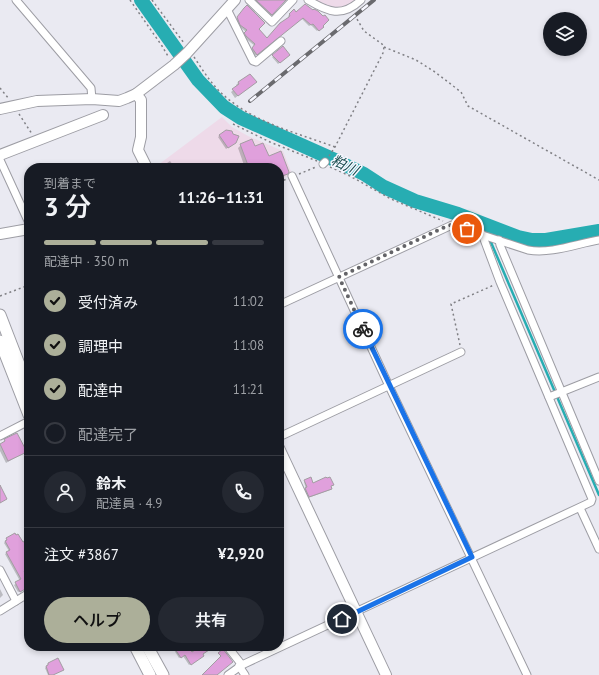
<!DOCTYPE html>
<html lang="ja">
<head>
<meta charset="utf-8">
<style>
  :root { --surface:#171b24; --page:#242831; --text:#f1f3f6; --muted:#9ea1a6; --line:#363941; --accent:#acaf99 }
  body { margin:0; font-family:"PT Sans","Noto Sans JP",sans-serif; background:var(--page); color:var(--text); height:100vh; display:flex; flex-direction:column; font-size:15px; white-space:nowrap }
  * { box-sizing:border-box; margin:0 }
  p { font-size:13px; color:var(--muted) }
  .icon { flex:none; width:22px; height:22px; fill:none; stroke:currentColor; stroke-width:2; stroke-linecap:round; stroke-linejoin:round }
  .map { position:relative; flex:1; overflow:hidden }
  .drawer { position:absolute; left:24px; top:163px; width:260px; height:488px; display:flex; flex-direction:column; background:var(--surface); border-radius:16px; box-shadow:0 2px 6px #0003 }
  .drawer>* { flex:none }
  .controls { position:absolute; left:543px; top:12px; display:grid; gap:8px }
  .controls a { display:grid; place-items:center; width:44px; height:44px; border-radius:50%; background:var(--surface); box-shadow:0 2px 6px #0003; font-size:20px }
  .pin { position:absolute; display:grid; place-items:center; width:34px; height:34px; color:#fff; margin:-17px; border:2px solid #fff; border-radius:50%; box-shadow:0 1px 4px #0007 }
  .courier { position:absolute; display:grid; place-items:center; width:40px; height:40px; margin:-20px; border:3px solid #1a73e8; border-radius:50%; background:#fff; color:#222; box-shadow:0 1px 5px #0007 }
  .head em { font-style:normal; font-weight:600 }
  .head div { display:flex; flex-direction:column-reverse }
  .head { display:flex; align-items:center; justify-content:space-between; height:68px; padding:0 20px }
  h1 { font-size:26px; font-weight:600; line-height:30px }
  .bar { display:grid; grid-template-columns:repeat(4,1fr); gap:6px 4px; align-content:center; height:48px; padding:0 20px }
  .bar i { height:5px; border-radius:3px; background:var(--line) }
  .bar .selected { background:var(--accent) }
  .bar p { grid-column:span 4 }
  .line { display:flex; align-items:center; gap:10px; padding:0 20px; border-top:1px solid var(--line) }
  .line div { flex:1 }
  .round { display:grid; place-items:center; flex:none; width:42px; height:42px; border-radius:21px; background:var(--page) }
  ol { padding:0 20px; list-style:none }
  li { display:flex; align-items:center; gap:12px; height:44px }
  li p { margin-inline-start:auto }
  li .icon { padding:4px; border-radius:50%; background:var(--accent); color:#111; stroke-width:4 }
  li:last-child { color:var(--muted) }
  li i { width:22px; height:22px; border:2px solid var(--line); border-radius:50% }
  .cta { display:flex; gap:8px; margin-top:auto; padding:8px 20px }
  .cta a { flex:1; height:46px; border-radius:24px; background:var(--accent); color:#111; font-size:16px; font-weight:600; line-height:46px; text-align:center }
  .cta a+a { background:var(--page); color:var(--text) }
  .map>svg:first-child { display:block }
  .education { fill:#eedae9 }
  .shadow { fill:#0003 }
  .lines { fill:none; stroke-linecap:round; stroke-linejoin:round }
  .stream { stroke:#27adb2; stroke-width:2.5 }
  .river { stroke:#27adb2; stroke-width:14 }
  .building { fill:#e0a0dc; stroke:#a39da2 }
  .street-casing { stroke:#9d9da4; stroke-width:9 }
  .secondary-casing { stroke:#9d9da4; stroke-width:12 }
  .primary-casing { stroke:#9d9da4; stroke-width:13 }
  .path { stroke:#808085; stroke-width:1.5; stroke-dasharray:2 3; stroke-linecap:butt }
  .street { stroke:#fff; stroke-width:7 }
  .secondary { stroke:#fff; stroke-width:10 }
  .primary { stroke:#fff; stroke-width:11 }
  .rail-casing { stroke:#6a6a6e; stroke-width:4 }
  .rail { stroke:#f7f7ff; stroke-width:2.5; stroke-dasharray:8; stroke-linecap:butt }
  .done { stroke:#646468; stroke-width:4; stroke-dasharray:0 7.2 }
  .route { stroke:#1a73e8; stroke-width:5 }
  .labels { text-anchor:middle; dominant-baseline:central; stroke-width:3; stroke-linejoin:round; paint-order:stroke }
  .water-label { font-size:14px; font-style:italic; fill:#164c4e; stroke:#f7f7ff }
</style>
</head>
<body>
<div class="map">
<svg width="599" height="675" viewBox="0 0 599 675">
  <rect width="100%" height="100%" fill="#eaeaf2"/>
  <!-- education -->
  <g class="education">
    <path d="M315,0H356L348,7L336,9Z"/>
    <path d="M222,117L232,127L248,136L283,151L292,174L279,180V168H154Z"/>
  </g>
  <!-- shadow -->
  <g class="shadow">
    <path d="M255,0H285L270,16Z"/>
    <path d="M247,7L258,29L267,39L289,17L288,16L294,10L296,13L328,20L317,31L311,25L309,26L301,18L255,56L251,50L255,46L245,38L244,35L246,32L239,26L236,20Z"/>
    <path d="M283,48L289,55L278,64L272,57Z"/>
    <path d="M239,82L253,84L235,98L231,92L237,87L236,85Z"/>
    <path d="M226,131L233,144L226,149L218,137Z"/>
    <path d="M241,145L254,148L288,172L283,177L279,179V168H245L238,148Z"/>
    <path d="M170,161L173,165L169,168H166L164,165Z"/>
    <path d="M5,440L25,452L6,463L0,451V445L3,444Z"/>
    <path d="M305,481L313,484L332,485L330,486L331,489L330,490L308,498L304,490L306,489L304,482Z"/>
    <path d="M7,539L22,543L29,540V577L27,578L29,582V587L18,592L14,585L20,581L5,554L9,551L4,543Z"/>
    <path d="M0,589L3,595L0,598Z"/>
    <path d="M179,646H190L194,652L205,646L201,657L189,665L183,656L179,658L174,650Z"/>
    <path d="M49,663L53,675H48L45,668Z"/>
  </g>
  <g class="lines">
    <!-- stream -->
    <g class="stream">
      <path d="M484,224L488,235"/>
      <path d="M490,240L599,495"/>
    </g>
    <!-- river -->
    <path class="river" d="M141,0L198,80L224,107L241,118L337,161L364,174L384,187L415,201L458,214L518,237L532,240H546L599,231"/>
  </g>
  <!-- building -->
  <g class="building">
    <path d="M256,0H286L272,15Z"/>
    <path d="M305,4L313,10L314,9L318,11L323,16L325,15L329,20L323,26L324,27L319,31L313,24L311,25L303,18L257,55L252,48L255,44L246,36L244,33L247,30L240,25L237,17L244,8L247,5L265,23L259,29L267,38L280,23L289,17L290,15L289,14L294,9L296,12Z"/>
    <path d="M283,46L290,55L280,63L272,55Z"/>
    <path d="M250,74L257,82L238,96L232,89L239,84L238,82Z"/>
    <path d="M226,130L232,131L233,134L239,136L236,143L228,148L219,135Z"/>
    <path d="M252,139L255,146L263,143L269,156L281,151L289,172L288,174L279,177V168H249L240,144Z"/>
    <path d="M17,433L27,452L8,461L0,444L5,441L4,439Z"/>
    <path d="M311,477L313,483L326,477L327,478L330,477L334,485L331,486L332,489L309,497L305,488L307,487L304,480Z"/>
    <path d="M0,485L7,499L0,503Z"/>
    <path d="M15,533L16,535L18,534L23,542L29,539V569L24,571L29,580V587L20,592L15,582L21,579L6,552L10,550L5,541L7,540L6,538Z"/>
    <path d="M173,646H187L192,652L201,646H206L209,650L203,654L204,656L191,665L185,655L181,658Z"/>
    <path d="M223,649L233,662L217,675H202L221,656L218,653Z"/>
    <path d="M58,658L64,670L53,675H49L46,666L48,665V663Z"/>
  </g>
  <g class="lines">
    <defs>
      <g id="street">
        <path d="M16,0L91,88L92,99"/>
        <path d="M249,0L272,22L293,0"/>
        <path d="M308,0C328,12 342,18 361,0"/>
        <path d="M227,9L253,61L256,62L281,41"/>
        <path d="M0,160L29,223"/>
        <path d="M323,164L325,162"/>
        <path d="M292,176L389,386L527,675"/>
        <path d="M499,240L500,245L599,481"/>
        <path d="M279,305L452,225L528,250C551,254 576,244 599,240"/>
        <path d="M549,397L599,377"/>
        <path d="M0,436L29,421"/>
        <path d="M279,437L461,352"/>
        <path d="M580,508L599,549"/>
        <path d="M0,570L16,601"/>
        <path d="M0,611L29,593"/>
        <path d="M227,646L242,665"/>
        <path d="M239,666L245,675"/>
        <path d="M228,675L242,665L591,502L592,499L500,282L482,234"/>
      </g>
      <g id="secondary">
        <path d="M136,94L141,100V137L138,150L147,168"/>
        <path d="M0,109L37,101L92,99L119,101L127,98L136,94L174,65L187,53L235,0"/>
        <path d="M0,155L103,115"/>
        <path d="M0,234L29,229"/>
        <path d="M279,448L386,675"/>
      </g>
      <g id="primary">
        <path d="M0,315L29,390"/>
        <path d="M0,341L29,415"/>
        <path d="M135,646L150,675"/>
        <path d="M147,646L163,675"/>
      </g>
    </defs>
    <!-- street casing -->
    <use href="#street" class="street-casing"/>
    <!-- secondary casing -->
    <use href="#secondary" class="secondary-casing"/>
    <!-- primary casing -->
    <use href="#primary" class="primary-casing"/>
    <!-- path -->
    <g class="path">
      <path d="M130,0L162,46L169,58"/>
      <path d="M152,0L184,43"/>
      <path d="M384,47L416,60L435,72L461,92L468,106L599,180"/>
      <path d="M194,57C204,72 213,87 227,98C256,123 300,134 335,147"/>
      <path d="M0,88L9,99"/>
      <path d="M19,114L32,134"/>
      <path d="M233,124L270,142L317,161"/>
      <path d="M329,156L335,147L383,53L384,47L382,44L364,31L354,14"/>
      <path d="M330,167L350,176L391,199L443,221"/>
      <path d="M299,174L316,167"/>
      <path d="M279,182L287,179"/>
      <path d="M0,296L29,285"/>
      <path d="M460,345L451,304L494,285"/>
    </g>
    <!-- street -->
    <use href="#street" class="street"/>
    <!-- secondary -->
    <use href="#secondary" class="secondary"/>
    <!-- primary -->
    <use href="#primary" class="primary"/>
    <defs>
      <path id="rail" d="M250,101L374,0"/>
    </defs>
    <!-- rail casing -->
    <use href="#rail" class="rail-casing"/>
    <!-- rail -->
    <use href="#rail" class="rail"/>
  </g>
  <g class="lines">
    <!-- done -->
    <path class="done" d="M363,329L339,277L447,226L452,225L467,229"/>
    <!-- route -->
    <path class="route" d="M342,619L472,557L363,329"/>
  </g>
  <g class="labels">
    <!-- water labels -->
    <g class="water-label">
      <text transform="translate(345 165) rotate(26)">粕川</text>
    </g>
  </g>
</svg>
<div class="controls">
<a><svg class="icon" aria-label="layers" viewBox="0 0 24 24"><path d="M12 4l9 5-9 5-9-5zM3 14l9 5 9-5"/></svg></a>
</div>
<div class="pin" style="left:467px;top:229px;background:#ea580c"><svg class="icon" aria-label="bag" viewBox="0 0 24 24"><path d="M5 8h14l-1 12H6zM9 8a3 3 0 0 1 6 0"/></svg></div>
<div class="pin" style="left:342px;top:619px;background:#1f2937"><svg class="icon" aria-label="home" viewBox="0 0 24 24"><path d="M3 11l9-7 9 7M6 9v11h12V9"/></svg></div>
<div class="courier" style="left:363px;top:329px"><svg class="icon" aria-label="bike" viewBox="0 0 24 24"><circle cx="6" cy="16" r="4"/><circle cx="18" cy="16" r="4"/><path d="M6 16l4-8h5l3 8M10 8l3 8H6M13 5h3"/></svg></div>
<section class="drawer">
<div class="head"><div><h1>3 分</h1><p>到着まで</p></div><em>11:26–11:31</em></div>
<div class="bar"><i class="selected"></i><i class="selected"></i><i class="selected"></i><i></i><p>配達中 · 350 m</p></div>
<ol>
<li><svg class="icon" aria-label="check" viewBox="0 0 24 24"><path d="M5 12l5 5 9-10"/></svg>受付済み<p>11:02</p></li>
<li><svg class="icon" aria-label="check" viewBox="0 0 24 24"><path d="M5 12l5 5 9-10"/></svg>調理中<p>11:08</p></li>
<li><svg class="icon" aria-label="check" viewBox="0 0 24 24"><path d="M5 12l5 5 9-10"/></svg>配達中<p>11:21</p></li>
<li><i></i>配達完了</li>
</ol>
<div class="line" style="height:72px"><a class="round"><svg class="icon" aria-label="person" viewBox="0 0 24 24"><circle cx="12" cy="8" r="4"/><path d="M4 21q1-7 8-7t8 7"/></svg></a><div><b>鈴木</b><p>配達員 · 4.9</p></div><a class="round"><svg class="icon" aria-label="phone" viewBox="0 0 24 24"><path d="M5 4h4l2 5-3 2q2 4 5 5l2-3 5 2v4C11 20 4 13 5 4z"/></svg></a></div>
<div class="line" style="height:52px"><div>注文 #3867</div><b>¥2,920</b></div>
<div class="cta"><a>ヘルプ</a><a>共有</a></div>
</section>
</div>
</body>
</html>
